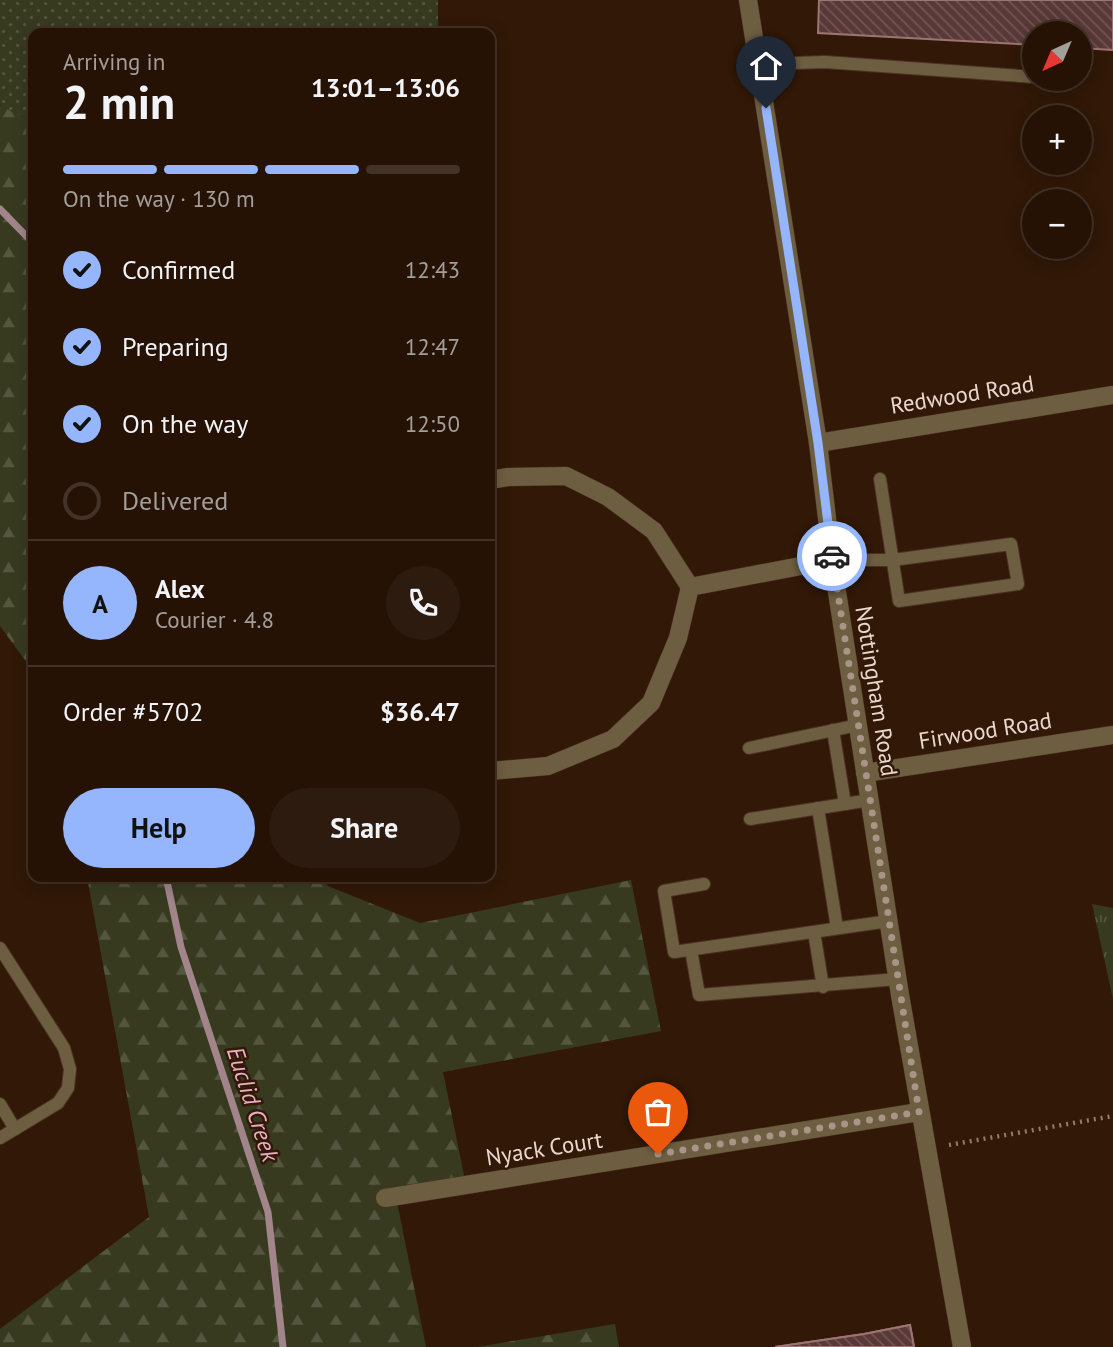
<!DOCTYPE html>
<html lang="en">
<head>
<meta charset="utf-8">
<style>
  :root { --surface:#251205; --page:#2d1b0f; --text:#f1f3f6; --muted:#a39e9a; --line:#423227; --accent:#95b6fd }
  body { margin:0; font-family:"PT Sans",sans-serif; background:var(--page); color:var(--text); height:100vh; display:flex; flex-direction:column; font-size:26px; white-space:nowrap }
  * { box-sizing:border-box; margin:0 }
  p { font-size:23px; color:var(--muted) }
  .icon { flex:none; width:38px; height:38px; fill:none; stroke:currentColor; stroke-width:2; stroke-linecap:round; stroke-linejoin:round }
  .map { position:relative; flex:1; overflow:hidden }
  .details { position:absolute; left:28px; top:28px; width:467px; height:854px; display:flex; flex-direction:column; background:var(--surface); border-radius:14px; box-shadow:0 4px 18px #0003,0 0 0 2px var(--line) }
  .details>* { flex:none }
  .needle { width:46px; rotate:224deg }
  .fabs { position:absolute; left:1022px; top:21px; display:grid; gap:14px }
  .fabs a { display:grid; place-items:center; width:70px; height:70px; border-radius:50%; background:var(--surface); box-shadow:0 4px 18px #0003,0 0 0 2px var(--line); font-size:35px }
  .pin { position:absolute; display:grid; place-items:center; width:60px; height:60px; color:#fff; margin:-72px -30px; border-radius:50% 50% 50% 0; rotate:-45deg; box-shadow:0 0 7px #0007 }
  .pin .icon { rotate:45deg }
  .courier { position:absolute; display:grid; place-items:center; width:70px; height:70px; margin:-35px; border:5px solid #95b6fd; border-radius:50%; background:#fff; color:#222; box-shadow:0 2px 9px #0007 }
  .head em { font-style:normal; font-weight:700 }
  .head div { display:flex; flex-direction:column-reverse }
  .head { display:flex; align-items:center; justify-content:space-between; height:119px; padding:0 35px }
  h1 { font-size:46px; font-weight:700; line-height:52px }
  .bar { display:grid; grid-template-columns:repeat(4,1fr); gap:10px 7px; align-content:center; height:84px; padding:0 35px }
  .bar i { height:9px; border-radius:5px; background:var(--line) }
  .bar .current { background:var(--accent) }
  .bar p { grid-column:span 4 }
  .line { display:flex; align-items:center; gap:18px; padding:0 35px; border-top:2px solid var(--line) }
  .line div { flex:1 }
  .round { display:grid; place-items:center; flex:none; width:74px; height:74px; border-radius:37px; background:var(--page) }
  ol { padding:0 35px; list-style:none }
  li { display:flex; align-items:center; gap:21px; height:77px }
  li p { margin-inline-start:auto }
  li .icon { padding:7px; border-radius:50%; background:var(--accent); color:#111; stroke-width:4 }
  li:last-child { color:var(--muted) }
  li i { width:38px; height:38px; border:4px solid var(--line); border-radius:50% }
  .button { display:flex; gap:14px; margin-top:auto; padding:14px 35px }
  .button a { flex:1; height:80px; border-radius:42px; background:var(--accent); color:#111; font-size:28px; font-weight:700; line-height:80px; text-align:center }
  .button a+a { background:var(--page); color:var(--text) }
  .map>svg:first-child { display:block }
  .grass { fill:url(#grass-dots) }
  .forest { fill:url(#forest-firs) }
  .park { fill:url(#park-tufts) }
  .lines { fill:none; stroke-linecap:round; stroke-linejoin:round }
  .stream { stroke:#a1858b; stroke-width:7 }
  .building { fill:url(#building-back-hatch); stroke:#9c7573; stroke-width:2 }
  .service-casing { stroke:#4b3323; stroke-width:14 }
  .minor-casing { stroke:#4b3323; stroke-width:19 }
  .tertiary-casing { stroke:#4b3323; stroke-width:19 }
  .path { stroke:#907b6e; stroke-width:4.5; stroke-dasharray:2 5; stroke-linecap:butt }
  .service { stroke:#6e5e41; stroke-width:12 }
  .minor { stroke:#6e5e41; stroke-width:18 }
  .tertiary { stroke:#6e5e41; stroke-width:18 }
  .done { stroke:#a99588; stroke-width:7; stroke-dasharray:0 12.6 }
  .route { stroke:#95b6fd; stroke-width:9 }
  .labels { text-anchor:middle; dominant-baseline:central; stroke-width:5; stroke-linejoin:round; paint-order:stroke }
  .street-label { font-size:23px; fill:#ead8ce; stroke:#311807 }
  .water-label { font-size:24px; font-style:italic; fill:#eaafc6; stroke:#311807 }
</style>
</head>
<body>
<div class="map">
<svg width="1113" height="1347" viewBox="0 0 1113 1347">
  <defs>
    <pattern id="grass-dots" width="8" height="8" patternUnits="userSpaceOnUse" patternTransform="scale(1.75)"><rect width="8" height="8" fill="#383a20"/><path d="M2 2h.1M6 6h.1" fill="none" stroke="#55563f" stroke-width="1.8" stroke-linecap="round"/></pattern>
    <pattern id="forest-firs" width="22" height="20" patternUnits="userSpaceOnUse" patternTransform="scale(1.75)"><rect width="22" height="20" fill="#383a20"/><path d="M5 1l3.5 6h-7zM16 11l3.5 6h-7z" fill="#55563f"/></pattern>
    <pattern id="park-tufts" width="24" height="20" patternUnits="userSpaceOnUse" patternTransform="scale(1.75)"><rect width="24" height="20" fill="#383a20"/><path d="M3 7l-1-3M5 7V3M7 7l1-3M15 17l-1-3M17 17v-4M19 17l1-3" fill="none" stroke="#55563f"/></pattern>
    <pattern id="building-back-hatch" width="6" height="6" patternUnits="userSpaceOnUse" patternTransform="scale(1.75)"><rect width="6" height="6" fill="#593937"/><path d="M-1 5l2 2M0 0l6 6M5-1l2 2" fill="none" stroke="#715553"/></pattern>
  </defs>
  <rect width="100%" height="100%" fill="#311807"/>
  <!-- grass -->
  <path class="grass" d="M0,0H438V33H33V123L0,105Z"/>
  <!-- forest -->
  <g class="forest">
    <path d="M0,105L33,123V671L0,626Z"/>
    <path d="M87,877H320L328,886L420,923L631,880L661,1031L443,1072L466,1185L396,1197L426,1347H0V1329L149,1217Z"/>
    <path d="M615,1324L619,1347H477Z"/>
  </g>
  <!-- park -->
  <path class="park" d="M1092,904L1113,908V999Z"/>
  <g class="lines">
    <!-- stream -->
    <g class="stream">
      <path d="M0,209L33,243"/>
      <path d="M166,877L181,947L268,1212L283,1347"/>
    </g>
  </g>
  <!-- building -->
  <g class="building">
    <path d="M819,0H1113V50L1080,48V33H1034V45L818,33Z"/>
    <path d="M910,1325L914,1347H775L864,1334Z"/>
    <path d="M910,1325L914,1347H775L864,1334Z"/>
  </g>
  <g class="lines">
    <defs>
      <g id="service">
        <path d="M759,64L825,62L1034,77"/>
        <path d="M832,560H893L1011,544L1018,584L899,601L880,479"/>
        <path d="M833,730L845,804"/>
        <path d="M749,748L858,725"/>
        <path d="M818,808L837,928"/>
        <path d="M750,819L870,800"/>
        <path d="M704,884L664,891L674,952L889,921"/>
        <path d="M814,932L823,987"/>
        <path d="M0,948L64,1048L70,1069L68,1088L58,1103L0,1138"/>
        <path d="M691,950L699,995L898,979"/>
        <path d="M0,1104L15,1129"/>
      </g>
      <g id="minor">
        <path d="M818,443L1113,395"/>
        <path d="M490,480L508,477L566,476L608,497L654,531L690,587L832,560"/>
        <path d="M490,771L548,766L613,739L651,703L678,638L690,587"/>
        <path d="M865,773L1113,735"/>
        <path d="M385,1198L919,1112"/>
      </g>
      <path id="tertiary" d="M748,0L818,443L832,560L900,995L962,1347"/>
    </defs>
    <!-- service casing -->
    <use href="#service" class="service-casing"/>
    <!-- minor casing -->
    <use href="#minor" class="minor-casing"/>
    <!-- tertiary casing -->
    <use href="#tertiary" class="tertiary-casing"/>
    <!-- path -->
    <path class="path" d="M949,1145L1113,1116"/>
    <!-- service -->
    <use href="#service" class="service"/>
    <!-- minor -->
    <use href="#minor" class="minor"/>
    <!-- tertiary -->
    <use href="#tertiary" class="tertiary"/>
  </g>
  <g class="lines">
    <!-- done -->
    <path class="done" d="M658,1154L919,1112L832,556"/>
    <!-- route -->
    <path class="route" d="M766,108L818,443L832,556"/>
  </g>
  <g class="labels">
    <!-- street labels -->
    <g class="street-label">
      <text transform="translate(962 394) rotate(-9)">Redwood Road</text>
      <text transform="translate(877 691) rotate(81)">Nottingham Road</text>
      <text transform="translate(985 730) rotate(-9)">Firwood Road</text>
      <text transform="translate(544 1148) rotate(-9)">Nyack Court</text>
    </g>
    <!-- water labels -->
    <g class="water-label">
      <text transform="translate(253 1104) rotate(72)">Euclid Creek</text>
    </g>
  </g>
</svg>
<div class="fabs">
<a><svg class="needle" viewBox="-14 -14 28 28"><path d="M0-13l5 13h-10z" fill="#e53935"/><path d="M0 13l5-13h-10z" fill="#a39e9a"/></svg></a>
<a>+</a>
<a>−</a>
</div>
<div class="pin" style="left:658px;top:1154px;background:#ea580c"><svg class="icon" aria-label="bag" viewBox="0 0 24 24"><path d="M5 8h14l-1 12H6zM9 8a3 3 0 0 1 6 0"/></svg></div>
<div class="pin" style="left:766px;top:108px;background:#1f2937"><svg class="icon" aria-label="home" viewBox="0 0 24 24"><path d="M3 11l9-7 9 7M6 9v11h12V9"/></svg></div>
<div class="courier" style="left:832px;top:556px"><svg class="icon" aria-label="car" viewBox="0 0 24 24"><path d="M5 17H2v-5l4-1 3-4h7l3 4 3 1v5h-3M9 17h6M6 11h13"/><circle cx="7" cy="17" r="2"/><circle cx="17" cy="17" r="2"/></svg></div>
<section class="details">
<div class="head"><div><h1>2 min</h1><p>Arriving in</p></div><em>13:01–13:06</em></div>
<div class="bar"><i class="current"></i><i class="current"></i><i class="current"></i><i></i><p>On the way · 130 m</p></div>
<ol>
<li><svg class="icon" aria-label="check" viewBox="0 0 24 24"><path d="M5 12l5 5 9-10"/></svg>Confirmed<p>12:43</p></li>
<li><svg class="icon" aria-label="check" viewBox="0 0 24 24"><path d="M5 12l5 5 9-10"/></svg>Preparing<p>12:47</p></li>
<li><svg class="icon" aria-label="check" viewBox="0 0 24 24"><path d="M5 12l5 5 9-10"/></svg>On the way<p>12:50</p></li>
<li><i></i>Delivered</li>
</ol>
<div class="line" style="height:126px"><b class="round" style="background:var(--accent);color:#111">A</b><div><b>Alex</b><p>Courier · 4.8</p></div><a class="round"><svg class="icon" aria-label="phone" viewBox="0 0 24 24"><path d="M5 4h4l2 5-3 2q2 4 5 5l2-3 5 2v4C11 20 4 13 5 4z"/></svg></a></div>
<div class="line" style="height:91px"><div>Order #5702</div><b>$36.47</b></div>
<div class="button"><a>Help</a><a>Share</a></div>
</section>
</div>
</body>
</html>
